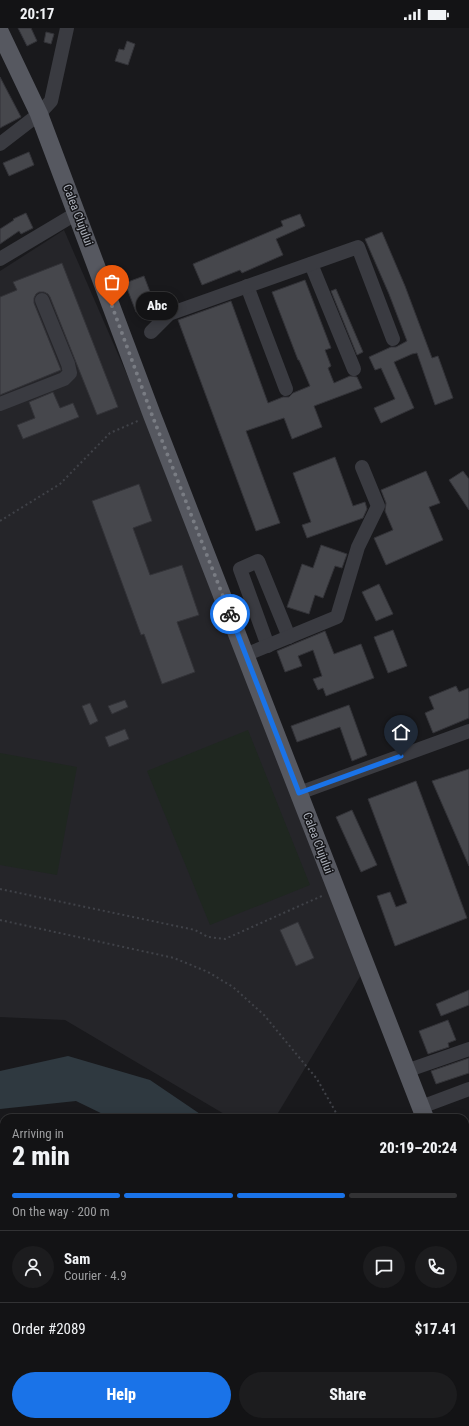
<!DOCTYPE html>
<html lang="en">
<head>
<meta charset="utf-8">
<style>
  :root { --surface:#131315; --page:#1c1c1e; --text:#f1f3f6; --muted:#9d9ea0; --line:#323234; --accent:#1a73e8 }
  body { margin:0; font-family:"Roboto Condensed",sans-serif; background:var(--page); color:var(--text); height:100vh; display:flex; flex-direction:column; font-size:15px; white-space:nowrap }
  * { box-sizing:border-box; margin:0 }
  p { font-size:13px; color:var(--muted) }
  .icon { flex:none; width:22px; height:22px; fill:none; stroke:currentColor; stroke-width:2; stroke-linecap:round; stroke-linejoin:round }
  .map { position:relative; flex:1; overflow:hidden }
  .sheet { position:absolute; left:0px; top:1086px; width:469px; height:312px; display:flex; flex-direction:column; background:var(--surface); border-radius:12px 12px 0 0; box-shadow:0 2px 10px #0003,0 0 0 1px var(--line) }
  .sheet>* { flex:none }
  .pin { position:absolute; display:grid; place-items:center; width:34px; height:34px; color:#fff; margin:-41px -17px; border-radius:50% 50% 50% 0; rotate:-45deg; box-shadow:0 0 4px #0007 }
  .pin .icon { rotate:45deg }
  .courier { position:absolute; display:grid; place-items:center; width:40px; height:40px; margin:-20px; border:3px solid #1a73e8; border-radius:50%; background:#fff; color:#222; box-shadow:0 1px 5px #0007 }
  .bubble { position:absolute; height:28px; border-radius:14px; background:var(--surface); box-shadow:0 2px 10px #0003,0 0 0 1px var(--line); font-size:13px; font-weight:800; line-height:28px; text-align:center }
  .summary em { font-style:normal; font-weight:800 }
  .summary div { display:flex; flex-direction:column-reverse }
  .summary { display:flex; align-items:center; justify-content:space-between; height:68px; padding:0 12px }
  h1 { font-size:26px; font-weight:800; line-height:30px }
  .bar { display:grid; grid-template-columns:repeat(4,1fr); gap:6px 4px; align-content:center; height:48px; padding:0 12px }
  .bar i { height:5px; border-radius:3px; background:var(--line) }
  .bar .active { background:var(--accent) }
  .bar p { grid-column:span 4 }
  .line { display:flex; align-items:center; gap:10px; padding:0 12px; border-top:1px solid var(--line) }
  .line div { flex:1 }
  .round { display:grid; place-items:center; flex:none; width:42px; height:42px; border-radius:21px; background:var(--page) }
  .primary-button { display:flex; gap:8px; margin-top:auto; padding:8px 12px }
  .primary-button a { flex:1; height:46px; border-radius:24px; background:var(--accent); color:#fff; font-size:16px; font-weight:800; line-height:46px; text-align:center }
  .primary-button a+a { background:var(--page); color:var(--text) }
  .status { display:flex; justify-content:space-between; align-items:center; height:28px; padding:0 20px; background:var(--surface); direction:ltr }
  .status svg { height:11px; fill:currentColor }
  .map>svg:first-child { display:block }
  .built { fill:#252529 }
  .green { fill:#1f2720 }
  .water { fill:#2f3940 }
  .building { fill:#46474c; stroke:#333338 }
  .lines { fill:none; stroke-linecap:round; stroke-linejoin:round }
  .path { stroke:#404248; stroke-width:2; stroke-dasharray:2 3; stroke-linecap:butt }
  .minor { stroke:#3a3b41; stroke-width:14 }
  .major { stroke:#565860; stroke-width:18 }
  .done { stroke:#797c83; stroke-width:4; stroke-dasharray:0 7.2 }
  .route { stroke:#1a73e8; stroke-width:5 }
  .labels { text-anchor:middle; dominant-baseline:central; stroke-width:3; stroke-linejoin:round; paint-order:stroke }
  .street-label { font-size:12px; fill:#acb1bb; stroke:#141417 }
</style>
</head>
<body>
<div class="status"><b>20:17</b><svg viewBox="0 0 49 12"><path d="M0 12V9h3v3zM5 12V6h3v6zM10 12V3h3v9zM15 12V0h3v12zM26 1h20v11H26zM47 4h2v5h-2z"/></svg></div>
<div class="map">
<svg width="469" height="1398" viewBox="0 0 469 1398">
  <rect width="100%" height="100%" fill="#19191c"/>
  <!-- built -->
  <path class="built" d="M64,202L238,602L361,947L275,1090H231L65,992L0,989V243Z"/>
  <!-- green -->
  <g class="green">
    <path d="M248,702L310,857L210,897L147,743Z"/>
    <path d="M0,725L77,739L57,847L0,837Z"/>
    <path d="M4,1142V1394H214L212,1398H0V1146Z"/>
  </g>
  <!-- water -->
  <g class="water">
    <path d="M68,1028L150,1052L206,1090H111L76,1073L0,1081V1043Z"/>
    <path d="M266,1394H353L354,1398H263Z"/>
  </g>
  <!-- building -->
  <g class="building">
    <path d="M18,0H31L37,13L27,18Z"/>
    <path d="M46,4L54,6L51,16L44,14Z"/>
    <path d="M127,13L135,16L128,37L115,33L119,21L124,22Z"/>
    <path d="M0,49L21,89L0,100Z"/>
    <path d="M29,124L34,137L9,148L3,135Z"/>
    <path d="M26,185L33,200L21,206L19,203L0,216V201L14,192L13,191Z"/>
    <path d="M300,186L305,198L276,211L283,227L242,245L240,242L202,257L193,236L283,198L281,193Z"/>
    <path d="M382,204L405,258L432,330L438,328L453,370L435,377L417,325L412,326L394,334L414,380L381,395L374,380L395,371L381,340L375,342L369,329L391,319H396L407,313L389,266L365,211Z"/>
    <path d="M62,235L118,379L97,387L50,269L48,266L44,264H39L36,266L34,270V275L61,342L0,367V269L17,262L13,254Z"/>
    <path d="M144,248L155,277L136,284L125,255Z"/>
    <path d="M305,252L331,320L325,322L331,338L328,340L334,355L350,348L357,349L362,360L314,378L322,399L292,411L284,390L246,403L280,495L256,503L178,292L231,273L268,375L283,369H289L293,365L310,358L299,332H298L272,264Z"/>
    <path d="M336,261L363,324L357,327L331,263Z"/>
    <path d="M53,364L60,380L73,375L79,389L23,411L17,397L35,390L29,374Z"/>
    <path d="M335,429L353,478L365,474L367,481L363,490L307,510L302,497L311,494L293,445Z"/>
    <path d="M426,443L440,475L429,479L443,512L386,537L374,510L393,502L385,483L386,475L381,462Z"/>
    <path d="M463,443L469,451V482L449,452Z"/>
    <path d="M139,456L152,493L133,500L150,547L182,537L199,587L177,594L195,644L162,656L144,606L141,607L92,473Z"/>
    <path d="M321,517L347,526L342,540L335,538L323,570L315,567L309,586L287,579L302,536L313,540Z"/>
    <path d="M379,556L393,586L376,593L362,564Z"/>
    <path d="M393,602L407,638L388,645L374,609Z"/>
    <path d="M325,603L334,626L361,616L374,650L326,668L323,660L318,662L313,651L322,648L313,622L298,628L302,638L285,644L277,623Z"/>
    <path d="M456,658L459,664L469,660V690L433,705L425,685L434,681L429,669Z"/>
    <path d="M125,672L128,679L112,686L108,678Z"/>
    <path d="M90,675L98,693L90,697L82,678Z"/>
    <path d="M349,677L367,727L352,733L340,699L297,714L291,698Z"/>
    <path d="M125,701L129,711L109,719L105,709Z"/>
    <path d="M469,741V838L432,753Z"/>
    <path d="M416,753L467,890L395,918L377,868L390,864L396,879L407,875L368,771Z"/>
    <path d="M352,782L377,837L361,844L336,789Z"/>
    <path d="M298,894L314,930L296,938L280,902Z"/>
    <path d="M469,962V977L441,988L436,976Z"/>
    <path d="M448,992L456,1012L448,1015L449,1019L428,1026L419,1003Z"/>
    <path d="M469,1030V1045L436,1056L431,1043Z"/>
  </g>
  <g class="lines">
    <!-- path -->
    <g class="path">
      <path d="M0,493L60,456L110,405L140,392"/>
      <path d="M0,861L195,902L208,909L225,911L324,867"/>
      <path d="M0,892L174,930L208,944L233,959L264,987L317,1051L339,1090"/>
      <path d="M0,1257L4,1259"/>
      <path d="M80,1394L82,1398"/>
      <path d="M386,1398L387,1394"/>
    </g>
    <!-- minor -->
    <g class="minor">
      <path d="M0,116L39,86L51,73L67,0"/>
      <path d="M0,231L77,185"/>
      <path d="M311,236L354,341"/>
      <path d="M247,258L286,361"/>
      <path d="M151,304L169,286L358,219L393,311"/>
      <path d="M0,376L64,351L70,345L68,336L42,272"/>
      <path d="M268,618L240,541L258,533L289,609"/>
      <path d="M245,627L337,589L358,519L378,478L362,439"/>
      <path d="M299,765L469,703"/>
      <path d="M406,1043L469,1021"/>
      <path d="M421,1079L469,1061"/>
    </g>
    <!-- major -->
    <g class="major">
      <path d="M0,4L39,86L152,387L425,1090"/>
      <path d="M465,1193L469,1204"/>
    </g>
  </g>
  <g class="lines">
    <!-- done -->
    <path class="done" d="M112,278L152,387L230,586"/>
    <!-- route -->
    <path class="route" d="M230,586L299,765L401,728"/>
  </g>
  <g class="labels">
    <!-- street labels -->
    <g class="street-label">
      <text transform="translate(78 187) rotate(69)">Calea Clujului</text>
      <text transform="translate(318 815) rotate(69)">Calea Clujului</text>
    </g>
  </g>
</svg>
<div class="pin" style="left:112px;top:278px;background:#ea580c"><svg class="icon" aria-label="bag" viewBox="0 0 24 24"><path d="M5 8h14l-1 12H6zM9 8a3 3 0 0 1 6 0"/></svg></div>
<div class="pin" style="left:401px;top:728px;background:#1f2937"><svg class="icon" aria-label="home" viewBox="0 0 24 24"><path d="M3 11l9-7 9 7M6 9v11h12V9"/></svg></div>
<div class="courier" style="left:230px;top:586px"><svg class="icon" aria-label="bike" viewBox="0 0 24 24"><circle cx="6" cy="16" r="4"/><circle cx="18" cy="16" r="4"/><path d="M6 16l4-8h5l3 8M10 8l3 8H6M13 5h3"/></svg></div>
<div class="bubble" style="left:136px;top:264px;width:42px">Abc</div>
<section class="sheet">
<div class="summary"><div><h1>2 min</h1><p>Arriving in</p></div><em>20:19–20:24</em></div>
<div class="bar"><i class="active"></i><i class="active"></i><i class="active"></i><i></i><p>On the way · 200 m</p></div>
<div class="line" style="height:72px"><a class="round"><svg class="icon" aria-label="person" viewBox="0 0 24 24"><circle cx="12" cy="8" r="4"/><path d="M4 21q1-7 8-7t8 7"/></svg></a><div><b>Sam</b><p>Courier · 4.9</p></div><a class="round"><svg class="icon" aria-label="chat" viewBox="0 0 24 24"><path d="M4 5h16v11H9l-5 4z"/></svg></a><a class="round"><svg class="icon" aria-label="phone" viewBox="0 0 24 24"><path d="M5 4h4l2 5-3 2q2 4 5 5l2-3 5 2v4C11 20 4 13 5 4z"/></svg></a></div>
<div class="line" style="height:52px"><div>Order #2089</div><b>$17.41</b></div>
<div class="primary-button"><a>Help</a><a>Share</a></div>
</section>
</div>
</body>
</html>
